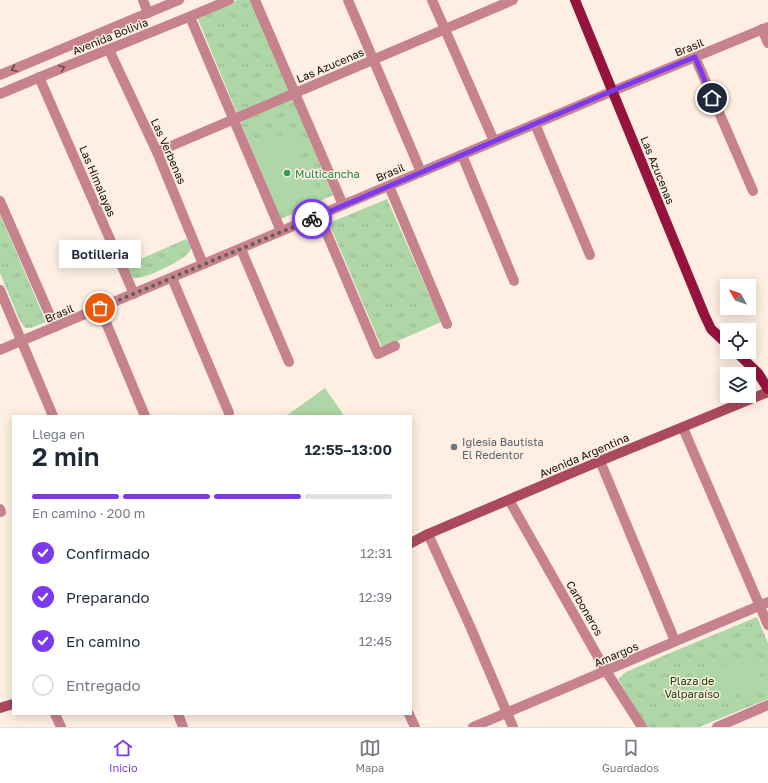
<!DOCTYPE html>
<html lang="es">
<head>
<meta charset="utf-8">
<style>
  :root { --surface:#fff; --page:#f2f2f3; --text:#1f2937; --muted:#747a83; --line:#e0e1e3; --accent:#7c3aed }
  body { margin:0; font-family:"Golos Text",sans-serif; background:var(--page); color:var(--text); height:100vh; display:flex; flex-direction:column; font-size:15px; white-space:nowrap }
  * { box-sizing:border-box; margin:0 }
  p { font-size:13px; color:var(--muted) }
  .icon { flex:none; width:22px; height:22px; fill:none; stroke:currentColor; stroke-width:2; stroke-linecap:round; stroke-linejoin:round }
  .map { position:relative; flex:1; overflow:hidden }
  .details { position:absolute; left:12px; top:415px; width:400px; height:300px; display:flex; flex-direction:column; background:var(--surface); border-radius:0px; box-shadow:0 2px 10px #0003 }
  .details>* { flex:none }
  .needle { width:26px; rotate:310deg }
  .controls { position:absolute; left:720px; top:279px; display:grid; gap:8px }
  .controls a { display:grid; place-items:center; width:36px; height:36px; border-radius:0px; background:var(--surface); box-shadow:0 2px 10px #0003; font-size:20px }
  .pin { position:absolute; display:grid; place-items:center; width:34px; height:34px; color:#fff; margin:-17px; border:2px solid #fff; border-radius:50%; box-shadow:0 1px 4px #0007 }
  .courier { position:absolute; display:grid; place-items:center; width:40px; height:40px; margin:-20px; border:3px solid #7c3aed; border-radius:50%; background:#fff; color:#222; box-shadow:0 1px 5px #0007 }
  .bubble { position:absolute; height:28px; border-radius:0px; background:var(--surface); box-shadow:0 2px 10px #0003; font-size:13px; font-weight:600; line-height:28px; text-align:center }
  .summary em { font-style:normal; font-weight:600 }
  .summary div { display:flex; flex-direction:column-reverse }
  .summary { display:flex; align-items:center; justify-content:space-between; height:68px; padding:0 20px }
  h1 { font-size:26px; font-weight:600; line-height:30px }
  .bar { display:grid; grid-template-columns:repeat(4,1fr); gap:6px 4px; align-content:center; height:48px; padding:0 20px }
  .bar i { height:5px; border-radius:3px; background:var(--line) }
  .bar .selected { background:var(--accent) }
  .bar p { grid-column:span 4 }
  ol { padding:0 20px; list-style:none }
  li { display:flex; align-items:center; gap:12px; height:44px }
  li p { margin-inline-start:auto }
  li .icon { padding:4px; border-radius:50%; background:var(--accent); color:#fff; stroke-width:4 }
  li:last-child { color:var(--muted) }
  li i { width:22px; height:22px; border:2px solid var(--line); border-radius:50% }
  .dock { display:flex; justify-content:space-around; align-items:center; height:56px; border-top:1px solid var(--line); background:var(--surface); font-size:11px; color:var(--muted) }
  .dock a { display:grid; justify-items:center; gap:2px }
  .dock .selected { color:var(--accent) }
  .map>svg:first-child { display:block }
  .grass { fill:url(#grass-tufts) }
  .pitch { fill:#aed6a6 }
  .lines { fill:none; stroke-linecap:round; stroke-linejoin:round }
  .minor { stroke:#c7838d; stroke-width:10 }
  .tertiary { stroke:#c7838d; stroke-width:10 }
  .secondary { stroke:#ab4a5e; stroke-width:10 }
  .primary { stroke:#94143e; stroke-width:10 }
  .oneway { stroke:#6d484a }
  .done { stroke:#655c54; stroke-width:4; stroke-dasharray:0 7.2 }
  .route { stroke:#7c3aed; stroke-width:5 }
  .leisure-dot { fill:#2e9e5b; stroke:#feefe2; stroke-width:1.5 }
  .worship-dot { fill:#6b7280; stroke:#feefe2; stroke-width:1.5 }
  .labels { text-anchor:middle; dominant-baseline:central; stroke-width:3; stroke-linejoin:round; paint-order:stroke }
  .street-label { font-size:11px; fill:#130d08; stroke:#feefe2 }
  .leisure-label { font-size:11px; fill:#27864d; stroke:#feefe2; text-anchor:start }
  .worship-label { font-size:11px; fill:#5b616d; stroke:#feefe2; text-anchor:start }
  .park-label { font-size:11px; fill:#15410a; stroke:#feefe2 }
</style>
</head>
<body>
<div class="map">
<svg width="768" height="727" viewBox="0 0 768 727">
  <defs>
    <pattern id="grass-tufts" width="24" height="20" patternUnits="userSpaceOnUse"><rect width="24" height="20" fill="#aed6a6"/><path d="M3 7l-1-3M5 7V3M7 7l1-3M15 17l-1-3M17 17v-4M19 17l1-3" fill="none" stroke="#95b68d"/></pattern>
  </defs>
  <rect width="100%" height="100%" fill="#feefe2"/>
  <!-- grass -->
  <g class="grass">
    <path d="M237,0H251L333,195L281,219L197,17Z"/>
    <path d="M387,199L441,322L382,348L329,223Z"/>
    <path d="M0,214L46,322L31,328H25L20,321L0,273Z"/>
    <path d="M186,239L192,245C191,247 191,250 190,251C183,261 147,278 136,278C132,278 130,276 127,275L125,269L127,265Z"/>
    <path d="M757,617L768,643V699L699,727H646L618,679L626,672L677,650Z"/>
  </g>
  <!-- pitch -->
  <g class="pitch">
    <path d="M291,131L321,198L282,216L252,148Z"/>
    <path d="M325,388L343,414L340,416H286Z"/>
    <path d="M750,653L764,683L716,704L703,674Z"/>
  </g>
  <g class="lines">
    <!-- minor -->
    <g class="minor">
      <path d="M143,0L148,13"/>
      <path d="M255,0L343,205"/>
      <path d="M348,0L421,172"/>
      <path d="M432,0L494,141"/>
      <path d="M190,17L281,231"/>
      <path d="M762,29L768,43"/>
      <path d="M109,50L157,152L203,264"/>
      <path d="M695,57L753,191"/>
      <path d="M39,77L134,294"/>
      <path d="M535,124L590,255"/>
      <path d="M157,152L513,0"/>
      <path d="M462,155L514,281"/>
      <path d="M389,186L447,324"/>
      <path d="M0,201L55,327"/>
      <path d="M319,215L378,354L395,346"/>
      <path d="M241,249L289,362"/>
      <path d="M172,278L229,413"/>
      <path d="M0,290L53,416"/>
      <path d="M100,308L145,416"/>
      <path d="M0,350L613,91L768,27"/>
      <path d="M683,428L768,625"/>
      <path d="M600,461L675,641"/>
      <path d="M509,500L606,671L642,727"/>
      <path d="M0,509L1,512"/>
      <path d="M428,534L470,626L513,727"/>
      <path d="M55,714L61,727"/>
      <path d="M178,714L183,727"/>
      <path d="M409,714L415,727"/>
      <path d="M473,727L768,602"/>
      <path d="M717,727L768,705"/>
    </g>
    <!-- tertiary -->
    <g class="tertiary">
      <path d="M0,75L179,0"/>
      <path d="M0,94C76,61 153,33 229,0"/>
    </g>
    <!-- secondary -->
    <g class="secondary">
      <path d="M411,543L428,534L600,461L768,392"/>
      <path d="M0,708L13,704"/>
    </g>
    <!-- primary -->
    <g class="primary">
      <path d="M575,0L704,314L711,329L727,344"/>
      <path d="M736,352L758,373L768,389"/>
    </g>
  </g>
  <!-- one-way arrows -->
  <defs><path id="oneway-chevron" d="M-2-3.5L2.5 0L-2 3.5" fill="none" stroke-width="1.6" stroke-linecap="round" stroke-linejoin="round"/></defs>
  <g class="oneway">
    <use href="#oneway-chevron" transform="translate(62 68) rotate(-21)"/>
    <use href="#oneway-chevron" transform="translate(14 69) rotate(157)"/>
  </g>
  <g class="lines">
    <!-- done -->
    <path class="done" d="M100,308L312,219"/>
    <!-- route -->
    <path class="route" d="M312,219L612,91L695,57L712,98"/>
  </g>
  <!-- markers -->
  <circle class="leisure-dot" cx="287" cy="173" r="4"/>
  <circle class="worship-dot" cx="454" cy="447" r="4"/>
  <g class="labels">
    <!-- street labels -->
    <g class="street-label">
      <text transform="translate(110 36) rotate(-22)">Avenida Bolivia</text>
      <text transform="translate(689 47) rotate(-22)">Brasil</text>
      <text transform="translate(330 65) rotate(-23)">Las Azucenas</text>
      <text transform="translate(169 151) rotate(66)">Las Verbenas</text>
      <text transform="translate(658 170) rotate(68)">Las Azucenas</text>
      <text transform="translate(390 172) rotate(-23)">Brasil</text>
      <text transform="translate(98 181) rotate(67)">Las Himalayas</text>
      <text transform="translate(59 313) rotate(-23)">Brasil</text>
      <text transform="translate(584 455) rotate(-23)">Avenida Argentina</text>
      <text transform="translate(585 608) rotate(60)">Carboneros</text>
      <text transform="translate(616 654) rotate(-23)">Amargos</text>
    </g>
    <!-- leisure labels -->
    <g class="leisure-label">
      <text x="295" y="173">Multicancha</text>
    </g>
    <!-- worship labels -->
    <g class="worship-label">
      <text x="462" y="441">Iglesia Bautista<tspan x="462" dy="13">El Redentor</tspan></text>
    </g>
    <!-- park labels -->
    <g class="park-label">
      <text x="692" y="680">Plaza de<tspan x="692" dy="13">Valparaíso</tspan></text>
    </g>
  </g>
</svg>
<div class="controls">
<a><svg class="needle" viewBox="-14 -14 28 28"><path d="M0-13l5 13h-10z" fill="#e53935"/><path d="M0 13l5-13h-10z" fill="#747a83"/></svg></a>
<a><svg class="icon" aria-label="locate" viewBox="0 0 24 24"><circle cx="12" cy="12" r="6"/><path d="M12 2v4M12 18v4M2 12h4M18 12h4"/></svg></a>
<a><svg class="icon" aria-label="layers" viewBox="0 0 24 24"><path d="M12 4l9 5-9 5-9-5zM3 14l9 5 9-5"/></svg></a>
</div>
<div class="pin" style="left:100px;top:308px;background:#ea580c"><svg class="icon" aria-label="bag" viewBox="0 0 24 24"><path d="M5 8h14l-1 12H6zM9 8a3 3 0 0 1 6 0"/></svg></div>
<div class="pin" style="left:712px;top:98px;background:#1f2937"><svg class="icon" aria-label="home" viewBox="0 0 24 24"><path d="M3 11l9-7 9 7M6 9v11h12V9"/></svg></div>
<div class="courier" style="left:312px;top:219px"><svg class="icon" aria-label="bike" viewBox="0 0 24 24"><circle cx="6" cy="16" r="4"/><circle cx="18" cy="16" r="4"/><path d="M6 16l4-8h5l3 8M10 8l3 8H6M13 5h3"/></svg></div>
<div class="bubble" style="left:59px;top:240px;width:82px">Botilleria</div>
<section class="details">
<div class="summary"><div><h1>2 min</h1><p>Llega en</p></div><em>12:55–13:00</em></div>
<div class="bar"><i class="selected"></i><i class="selected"></i><i class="selected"></i><i></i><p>En camino · 200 m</p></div>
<ol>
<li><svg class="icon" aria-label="check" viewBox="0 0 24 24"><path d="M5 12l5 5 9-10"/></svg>Confirmado<p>12:31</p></li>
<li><svg class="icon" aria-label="check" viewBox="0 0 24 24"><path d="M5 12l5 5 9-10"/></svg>Preparando<p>12:39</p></li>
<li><svg class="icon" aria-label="check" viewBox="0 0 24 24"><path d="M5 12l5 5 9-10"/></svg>En camino<p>12:45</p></li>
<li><i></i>Entregado</li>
</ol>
</section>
</div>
<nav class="dock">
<a class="selected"><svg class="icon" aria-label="home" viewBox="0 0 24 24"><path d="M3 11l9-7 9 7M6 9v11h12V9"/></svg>Inicio</a>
<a><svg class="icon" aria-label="map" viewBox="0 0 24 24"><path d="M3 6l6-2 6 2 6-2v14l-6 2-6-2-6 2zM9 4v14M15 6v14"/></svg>Mapa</a>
<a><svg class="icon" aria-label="saved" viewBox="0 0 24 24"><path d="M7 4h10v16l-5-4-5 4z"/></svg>Guardados</a>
</nav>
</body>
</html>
